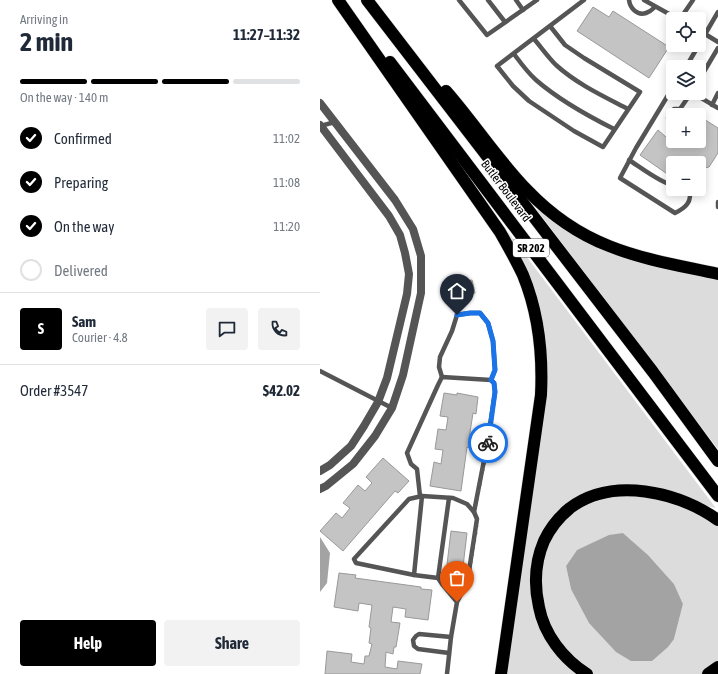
<!DOCTYPE html>
<html lang="en">
<head>
<meta charset="utf-8">
<style>
  :root { --surface:#fff; --page:#f2f2f3; --text:#1f2937; --muted:#747a83; --line:#e0e1e3; --accent:#000 }
  body { margin:0; font-family:"Asap Condensed",sans-serif; background:var(--page); color:var(--text); height:100vh; display:flex; flex-direction:column; font-size:15px; white-space:nowrap }
  * { box-sizing:border-box; margin:0 }
  p { font-size:13px; color:var(--muted) }
  .icon { flex:none; width:22px; height:22px; fill:none; stroke:currentColor; stroke-width:2; stroke-linecap:round; stroke-linejoin:round }
  .map { position:relative; flex:1; overflow:hidden }
  .panel { display:flex; flex-direction:column; background:var(--surface); width:320px }
  .panel>* { flex:none }
  .fabs { position:absolute; left:346px; top:12px; display:grid; gap:8px }
  .fabs a { display:grid; place-items:center; width:40px; height:40px; border-radius:4px; background:var(--surface); box-shadow:0 2px 10px #0003; font-size:20px }
  .pin { position:absolute; display:grid; place-items:center; width:34px; height:34px; color:#fff; margin:-41px -17px; border-radius:50% 50% 50% 0; rotate:-45deg; box-shadow:0 0 4px #0007 }
  .pin .icon { rotate:45deg }
  .courier { position:absolute; display:grid; place-items:center; width:40px; height:40px; margin:-20px; border:3px solid #1a73e8; border-radius:50%; background:#fff; color:#222; box-shadow:0 1px 5px #0007 }
  .headline em { font-style:normal; font-weight:700 }
  .headline div { display:flex; flex-direction:column-reverse }
  .headline { display:flex; align-items:center; justify-content:space-between; height:68px; padding:0 20px }
  h1 { font-size:26px; font-weight:700; line-height:30px }
  .bar { display:grid; grid-template-columns:repeat(4,1fr); gap:6px 4px; align-content:center; height:48px; padding:0 20px }
  .bar i { height:5px; border-radius:3px; background:var(--line) }
  .bar .selected { background:var(--accent) }
  .bar p { grid-column:span 4 }
  .line { display:flex; align-items:center; gap:10px; padding:0 20px; border-top:1px solid var(--line) }
  .line div { flex:1 }
  .round { display:grid; place-items:center; flex:none; width:42px; height:42px; border-radius:4px; background:var(--page) }
  ol { padding:0 20px; list-style:none }
  li { display:flex; align-items:center; gap:12px; height:44px }
  li p { margin-inline-start:auto }
  li .icon { padding:4px; border-radius:50%; background:var(--accent); color:#fff; stroke-width:4 }
  li:last-child { color:var(--muted) }
  li i { width:22px; height:22px; border:2px solid var(--line); border-radius:50% }
  .action { display:flex; gap:8px; margin-top:auto; padding:8px 20px }
  .action a { flex:1; height:46px; border-radius:4px; background:var(--accent); color:#fff; font-size:16px; font-weight:700; line-height:46px; text-align:center }
  .action a+a { background:var(--page); color:var(--text) }
  main { display:flex; flex:1; min-height:0 }
  .map>svg:first-child { display:block }
  .green { fill:#dcdcdc; fill-rule:evenodd }
  .water { fill:#a3a3a3 }
  .building { fill:#c4c4c4; stroke:#999 }
  .lines { fill:none; stroke-linecap:round; stroke-linejoin:round }
  .motorway-casing { stroke:#dbdbdb; stroke-width:13 }
  .service { stroke:#555; stroke-width:4.5 }
  .minor { stroke:#555; stroke-width:8 }
  .motorway { stroke:#000; stroke-width:12 }
  .done { stroke:#595959; stroke-width:4; stroke-dasharray:0 7.2 }
  .route { stroke:#1a73e8; stroke-width:5 }
  .labels { text-anchor:middle; dominant-baseline:central; stroke-width:3; stroke-linejoin:round; paint-order:stroke }
  .shield { fill:#fff; stroke:#4c4c4c; stroke-width:1 }
  .shield-label { font-size:11px; font-weight:bold; fill:#000 }
  .street-label { font-size:12px; fill:#000; stroke:#fff }
</style>
</head>
<body>
<main>
<section class="panel">
<div class="headline"><div><h1>2 min</h1><p>Arriving in</p></div><em>11:27–11:32</em></div>
<div class="bar"><i class="selected"></i><i class="selected"></i><i class="selected"></i><i></i><p>On the way · 140 m</p></div>
<ol>
<li><svg class="icon" aria-label="check" viewBox="0 0 24 24"><path d="M5 12l5 5 9-10"/></svg>Confirmed<p>11:02</p></li>
<li><svg class="icon" aria-label="check" viewBox="0 0 24 24"><path d="M5 12l5 5 9-10"/></svg>Preparing<p>11:08</p></li>
<li><svg class="icon" aria-label="check" viewBox="0 0 24 24"><path d="M5 12l5 5 9-10"/></svg>On the way<p>11:20</p></li>
<li><i></i>Delivered</li>
</ol>
<div class="line" style="height:72px"><b class="round" style="background:var(--accent);color:#fff">S</b><div><b>Sam</b><p>Courier · 4.8</p></div><a class="round"><svg class="icon" aria-label="chat" viewBox="0 0 24 24"><path d="M4 5h16v11H9l-5 4z"/></svg></a><a class="round"><svg class="icon" aria-label="phone" viewBox="0 0 24 24"><path d="M5 4h4l2 5-3 2q2 4 5 5l2-3 5 2v4C11 20 4 13 5 4z"/></svg></a></div>
<div class="line" style="height:52px"><div>Order #3547</div><b>$42.02</b></div>
<div class="action"><a>Help</a><a>Share</a></div>
</section>
<div class="map">
<svg width="398" height="674" viewBox="0 0 398 674">
  <rect width="100%" height="100%" fill="#fff"/>
  <!-- green -->
  <g class="green">
    <path d="M219,209L236,222L398,278V449L217,210Z"/>
    <path d="M182,224L395,507V508L365,499L282,491L226,531L217,610L260,674H185L224,349L180,225Z"/>
    <path d="M315,495L358,504L398,526V663L382,674H272L246,652L228,621L220,583L227,545L243,520L259,507L290,497ZM303,533L328,555L354,584L363,604L354,639L251,589L246,566L257,550Z"/>
  </g>
  <!-- water -->
  <g class="water">
    <path d="M303,533L328,555L354,584L363,604L354,639L348,647L332,661H311L296,652L269,623L251,589L246,566L257,550L289,535Z"/>
    <path d="M0,537L10,553L7,583L0,592Z"/>
  </g>
  <!-- building -->
  <g class="building">
    <path d="M273,7L289,17L293,11L349,47L329,78L257,31Z"/>
    <path d="M379,116L398,128V153L389,167L379,169V163H353V178L320,155L338,130L346,137L353,135V141H379Z"/>
    <path d="M152,280L155,293L150,294L151,300L129,304L126,287L136,285L135,283Z"/>
    <path d="M124,393L137,395V393L158,397L156,414L153,413L149,439H152L150,448L147,447L141,491L110,486L114,462L121,464L123,450L115,449L118,429L126,430L128,417L120,416Z"/>
    <path d="M63,458L89,481L78,493L75,491L23,551L0,531L16,513L22,518L30,508L23,503L38,485L45,491L52,483L46,477Z"/>
    <path d="M131,531L147,533L142,575L126,573Z"/>
    <path d="M19,573L36,575L35,578L101,587V589L112,590L108,620L85,617L86,609L73,607L71,622L80,623L76,647H74L73,654L66,652L65,667L77,669L78,661L102,664L100,674H5L7,651L32,654L31,662L44,664L45,656H49L52,644L49,643L51,628L49,627L52,605L39,603L38,611L14,607Z"/>
  </g>
  <g class="lines">
    <defs>
      <g id="motorway">
        <path d="M18,0L180,232C188,246 196,260 203,275C219,314 223,354 221,395L181,674"/>
        <path d="M47,0L333,372L398,461"/>
        <path d="M70,62L398,496"/>
        <path d="M126,91C154,123 177,159 207,190C230,214 258,234 289,246C324,260 362,266 398,274"/>
        <path d="M267,674C243,659 224,634 219,607C214,585 215,562 224,541C230,528 239,517 250,508C293,476 358,492 398,520"/>
        <path d="M388,674L398,667"/>
      </g>
    </defs>
    <!-- motorway casing -->
    <use href="#motorway" class="motorway-casing"/>
    <!-- service -->
    <g class="service">
      <path d="M139,0L167,35L217,0"/>
      <path d="M168,0L185,22"/>
      <path d="M196,0L203,10"/>
      <path d="M309,0C310,8 317,16 326,13C329,12 333,9 335,7"/>
      <path d="M324,0L358,19"/>
      <path d="M360,19L373,0"/>
      <path d="M230,26L245,45L264,58L320,92L283,147L254,131L209,101L193,86L177,66L264,0"/>
      <path d="M385,34L398,42"/>
      <path d="M214,39C221,47 228,57 236,65C257,84 283,96 308,109"/>
      <path d="M194,54C200,62 207,72 216,80C239,100 266,115 294,129"/>
      <path d="M366,67L398,12"/>
      <path d="M379,80L398,48"/>
      <path d="M353,87L316,148L300,178L355,213C365,208 373,202 369,189"/>
      <path d="M373,93L398,108"/>
      <path d="M392,105L398,93"/>
      <path d="M360,109L365,114V115"/>
      <path d="M353,125L348,118L350,112L354,109H360L371,93"/>
      <path d="M0,126L15,122"/>
      <path d="M309,160C320,167 342,184 353,185"/>
      <path d="M398,202V207"/>
      <path d="M0,371L72,408"/>
      <path d="M122,377L119,367L120,357L132,331L137,315L150,313H160L168,323L173,341L175,370L171,380"/>
      <path d="M100,496L97,469L91,464L87,453L118,385L122,377L171,380L174,383L175,392L167,445L154,512"/>
      <path d="M94,575L102,496"/>
      <path d="M118,578L129,498"/>
      <path d="M129,653L98,649L94,646L93,640L96,636L99,634L131,637"/>
      <path d="M127,674L131,637L137,602L147,584L157,519L154,512L147,504L133,498L102,496L89,499L34,559L36,563L94,575L118,578L122,584L137,602"/>
    </g>
    <!-- minor -->
    <g class="minor">
      <path d="M0,103L75,200L93,229L101,256V293L83,375L72,408L55,436L33,464L6,486L0,489"/>
      <path d="M0,125L69,216L80,235L85,253L89,274L87,294L67,378L58,402L44,426L31,446L10,465L0,471"/>
    </g>
    <!-- motorway -->
    <use href="#motorway" class="motorway"/>
  </g>
  <g class="lines">
    <!-- done -->
    <path class="done" d="M137,602L147,584L156,530L157,519L154,512L168,443"/>
    <!-- route -->
    <path class="route" d="M137,315L150,313H160L168,323L173,341L175,370L171,380L174,383L175,392L168,443"/>
  </g>
  <g class="labels">
    <!-- shield labels -->
    <rect class="shield" x="193" y="239" width="36" height="18" rx="3"/>
    <g class="shield-label">
      <text x="211" y="248">SR 202</text>
    </g>
    <!-- street labels -->
    <g class="street-label">
      <text transform="translate(186 191) rotate(53)">Butler Boulevard</text>
    </g>
  </g>
</svg>
<div class="fabs">
<a><svg class="icon" aria-label="locate" viewBox="0 0 24 24"><circle cx="12" cy="12" r="6"/><path d="M12 2v4M12 18v4M2 12h4M18 12h4"/></svg></a>
<a><svg class="icon" aria-label="layers" viewBox="0 0 24 24"><path d="M12 4l9 5-9 5-9-5zM3 14l9 5 9-5"/></svg></a>
<a>+</a>
<a>−</a>
</div>
<div class="pin" style="left:137px;top:602px;background:#ea580c"><svg class="icon" aria-label="bag" viewBox="0 0 24 24"><path d="M5 8h14l-1 12H6zM9 8a3 3 0 0 1 6 0"/></svg></div>
<div class="pin" style="left:137px;top:315px;background:#1f2937"><svg class="icon" aria-label="home" viewBox="0 0 24 24"><path d="M3 11l9-7 9 7M6 9v11h12V9"/></svg></div>
<div class="courier" style="left:168px;top:443px"><svg class="icon" aria-label="bike" viewBox="0 0 24 24"><circle cx="6" cy="16" r="4"/><circle cx="18" cy="16" r="4"/><path d="M6 16l4-8h5l3 8M10 8l3 8H6M13 5h3"/></svg></div>
</div>
</main>
</body>
</html>
